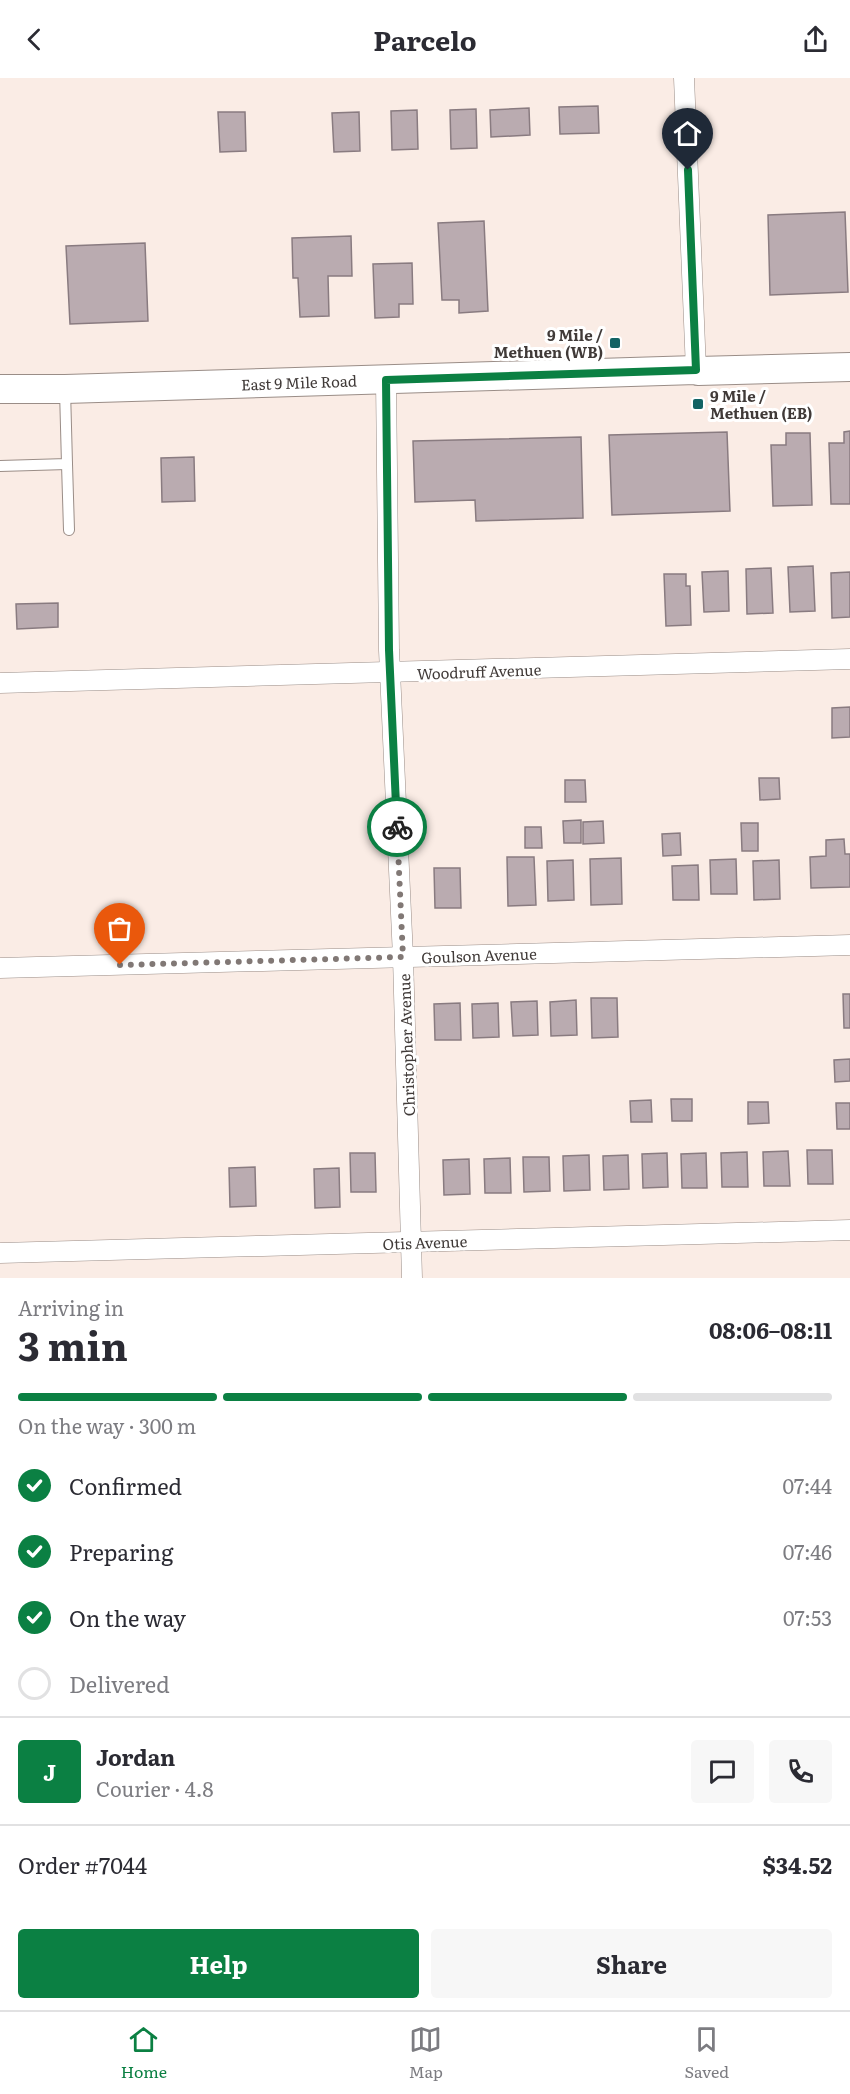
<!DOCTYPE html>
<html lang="en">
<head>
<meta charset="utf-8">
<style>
  :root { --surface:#fff; --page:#f7f7f7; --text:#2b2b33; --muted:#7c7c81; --line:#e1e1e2; --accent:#0b8043 }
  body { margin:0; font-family:Literata,serif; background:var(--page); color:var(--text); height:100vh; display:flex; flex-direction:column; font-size:22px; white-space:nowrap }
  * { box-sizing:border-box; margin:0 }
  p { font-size:20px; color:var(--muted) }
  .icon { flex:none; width:33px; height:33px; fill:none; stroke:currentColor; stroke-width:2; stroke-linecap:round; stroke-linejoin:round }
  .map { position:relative; height:1200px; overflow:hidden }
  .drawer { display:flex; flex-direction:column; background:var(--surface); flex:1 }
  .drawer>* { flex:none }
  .pin { position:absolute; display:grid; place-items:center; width:51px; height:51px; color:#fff; margin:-62px -26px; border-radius:50% 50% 50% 0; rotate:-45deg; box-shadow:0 0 6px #0007 }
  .pin .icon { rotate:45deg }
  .courier { position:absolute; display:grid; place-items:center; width:60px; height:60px; margin:-30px; border:4px solid #0b8043; border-radius:50%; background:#fff; color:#222; box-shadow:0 2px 8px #0007 }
  .overview em { font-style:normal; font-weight:700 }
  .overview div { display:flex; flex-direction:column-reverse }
  .overview { display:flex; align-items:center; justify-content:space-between; height:102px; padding:0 18px }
  h1 { font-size:39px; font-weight:700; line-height:45px }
  .bar { display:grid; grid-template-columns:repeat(4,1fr); gap:9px 6px; align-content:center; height:72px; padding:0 18px }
  .bar i { height:8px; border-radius:4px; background:var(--line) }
  .bar .current { background:var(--accent) }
  .bar p { grid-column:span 4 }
  .line { display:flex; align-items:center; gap:15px; padding:0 18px; border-top:2px solid var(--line) }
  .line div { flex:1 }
  .round { display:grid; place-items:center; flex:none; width:63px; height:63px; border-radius:6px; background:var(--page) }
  ol { padding:0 18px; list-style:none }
  li { display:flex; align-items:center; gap:18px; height:66px }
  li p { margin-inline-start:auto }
  li .icon { padding:6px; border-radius:50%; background:var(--accent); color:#fff; stroke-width:4 }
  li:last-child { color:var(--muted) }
  li i { width:33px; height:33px; border:3px solid var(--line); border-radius:50% }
  .action { display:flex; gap:12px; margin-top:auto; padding:12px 18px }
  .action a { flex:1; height:69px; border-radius:6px; background:var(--accent); color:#fff; font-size:24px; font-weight:700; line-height:69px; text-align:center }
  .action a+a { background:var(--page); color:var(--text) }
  header { display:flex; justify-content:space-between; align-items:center; height:78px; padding:0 18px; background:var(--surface); font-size:27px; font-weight:700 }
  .tabs { display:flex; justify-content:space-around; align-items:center; height:84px; border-top:2px solid var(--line); background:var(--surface); font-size:16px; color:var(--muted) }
  .tabs a { display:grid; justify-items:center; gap:3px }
  .tabs .current { color:var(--accent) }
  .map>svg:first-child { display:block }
  .building { fill:#baabb0; stroke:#897b80; stroke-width:1.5 }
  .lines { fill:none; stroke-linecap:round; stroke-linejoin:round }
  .service-casing { stroke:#9a8d87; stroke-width:12 }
  .minor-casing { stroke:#9a8d87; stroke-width:21 }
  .secondary-casing { stroke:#9a8d87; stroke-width:30 }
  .service { stroke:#fff; stroke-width:10 }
  .minor { stroke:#fff; stroke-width:20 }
  .secondary { stroke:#fff; stroke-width:28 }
  .done { stroke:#817875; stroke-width:6; stroke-dasharray:0 10.8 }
  .route { stroke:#0b8043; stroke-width:8 }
  .poi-dot { fill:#126364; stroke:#fff; stroke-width:2 }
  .labels { text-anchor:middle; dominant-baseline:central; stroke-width:6; stroke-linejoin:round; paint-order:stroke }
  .poi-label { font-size:15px; font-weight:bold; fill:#403a38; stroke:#fff; text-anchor:end }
  .street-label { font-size:15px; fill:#403a38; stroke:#fff }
</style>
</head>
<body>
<header><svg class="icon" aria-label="back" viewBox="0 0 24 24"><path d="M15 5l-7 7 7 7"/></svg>Parcelo<svg class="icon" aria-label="share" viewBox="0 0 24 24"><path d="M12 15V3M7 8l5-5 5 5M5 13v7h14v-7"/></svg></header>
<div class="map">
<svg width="850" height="1200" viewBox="0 0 850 1200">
  <rect width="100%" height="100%" fill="#faece5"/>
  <!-- building -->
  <g class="building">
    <path d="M598,28L599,55L560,56L559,29Z"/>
    <path d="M529,30L530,57L491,59L490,32Z"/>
    <path d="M476,31L477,70L451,71L450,32Z"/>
    <path d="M417,32L418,71L392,72L391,33Z"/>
    <path d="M218,34H245L246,73L220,74Z"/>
    <path d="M359,34L360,73L334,74L332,35Z"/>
    <path d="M845,134L848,214L770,217L768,137Z"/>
    <path d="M484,143L488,233L459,235V222H442L438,145Z"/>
    <path d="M351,158L352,198H328L329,238L300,239L298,200H293L292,160Z"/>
    <path d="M145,165L148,243L70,246L66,168Z"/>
    <path d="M412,185L413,226H399V239L375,240L373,186Z"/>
    <path d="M850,353V426H831L829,365H844V354Z"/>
    <path d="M727,354L730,433L612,437L609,357Z"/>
    <path d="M786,355H810L812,427L773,428L771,367H786Z"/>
    <path d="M581,359L583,440L476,443L475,422L415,424L413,363Z"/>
    <path d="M194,379L195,423L162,424L161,380Z"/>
    <path d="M813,488L815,533L790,534L788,489Z"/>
    <path d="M771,490L773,535L747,536L746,491Z"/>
    <path d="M728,493L729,533L704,534L702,494Z"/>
    <path d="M850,494V539L832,540L831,495Z"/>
    <path d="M664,496H686V508H690L691,547L666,548Z"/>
    <path d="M58,525V549L17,551L16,526Z"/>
    <path d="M850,629V659L832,660V630Z"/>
    <path d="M759,700H779L780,721L760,722Z"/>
    <path d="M565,702H585L586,724H565Z"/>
    <path d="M581,742V765H564L563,743Z"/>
    <path d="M603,743L604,765L583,766V744Z"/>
    <path d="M741,745H758V773H742Z"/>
    <path d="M525,749H541L542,770H525Z"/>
    <path d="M680,755L681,777L663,778L662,756Z"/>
    <path d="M844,761L845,776H850V809L811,810L810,779L826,778V762Z"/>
    <path d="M507,779H534L536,827L508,828Z"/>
    <path d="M621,780L622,826L591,827L590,781Z"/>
    <path d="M736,781L737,816H711L710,782Z"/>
    <path d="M573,782L574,822L548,823L547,783Z"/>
    <path d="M779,782L780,821L754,822L753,783Z"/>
    <path d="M698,787L699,822H673L672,788Z"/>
    <path d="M434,790H460L461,830H435Z"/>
    <path d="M843,916H850V950H844Z"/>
    <path d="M591,920H617L618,959L592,960Z"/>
    <path d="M576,922L577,957L551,958L550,924Z"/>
    <path d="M537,923L538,957L513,958L511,924Z"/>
    <path d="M460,925L461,962H435L434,926Z"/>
    <path d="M498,925L499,959L473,960L472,926Z"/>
    <path d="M850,981V1003L835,1004L834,982Z"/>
    <path d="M671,1021H692V1043H672Z"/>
    <path d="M651,1022L652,1044H631L630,1023Z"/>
    <path d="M748,1024H768L769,1045L748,1046Z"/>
    <path d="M836,1025H850V1051H837Z"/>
    <path d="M807,1072H832L833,1106H808Z"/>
    <path d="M788,1073L790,1108H764L763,1074Z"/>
    <path d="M747,1074L748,1109H722L721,1075Z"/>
    <path d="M350,1075H375L376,1114H351Z"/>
    <path d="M667,1075L668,1109L643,1110L642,1076Z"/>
    <path d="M706,1075L707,1110H682L681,1076Z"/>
    <path d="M589,1077L590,1112L564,1113L563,1078Z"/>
    <path d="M628,1077L629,1111L604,1112L603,1078Z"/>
    <path d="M523,1079H549L550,1113L524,1114Z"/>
    <path d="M510,1080L511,1115H485L484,1081Z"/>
    <path d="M469,1081L470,1116L444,1117L443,1082Z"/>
    <path d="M255,1089L256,1128L230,1129L229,1090Z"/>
    <path d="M339,1090L340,1129L315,1130L314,1091Z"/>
  </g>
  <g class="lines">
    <defs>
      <g id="service">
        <path d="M67,386L69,452"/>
        <path d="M0,388L67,386L65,312"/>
      </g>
      <g id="minor">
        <path d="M684,0L696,292"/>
        <path d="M386,302L389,572L403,879L412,1200"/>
        <path d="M0,605L850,581"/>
        <path d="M0,890L850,867"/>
        <path d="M0,1175L850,1152"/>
      </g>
      <path id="secondary" d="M0,311H65L696,292L698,293L850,289"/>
    </defs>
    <!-- service casing -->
    <use href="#service" class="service-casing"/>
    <!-- minor casing -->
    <use href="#minor" class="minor-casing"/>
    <!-- secondary casing -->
    <use href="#secondary" class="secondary-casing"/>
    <!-- service -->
    <use href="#service" class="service"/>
    <!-- minor -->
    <use href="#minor" class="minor"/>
    <!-- secondary -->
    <use href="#secondary" class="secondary"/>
  </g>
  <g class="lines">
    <!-- done -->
    <path class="done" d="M120,887L403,879L397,749"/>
    <!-- route -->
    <path class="route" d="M397,749L389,572L386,302L696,292L688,92"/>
  </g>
  <!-- markers -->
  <g class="poi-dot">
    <rect x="609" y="259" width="12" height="12" rx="3"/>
    <rect x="692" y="320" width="12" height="12" rx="3"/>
  </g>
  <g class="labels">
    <!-- poi labels -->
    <g class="poi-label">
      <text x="603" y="256">9 Mile /<tspan x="603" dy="17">Methuen (WB)</tspan></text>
      <text x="710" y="317" text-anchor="start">9 Mile /<tspan x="710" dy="17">Methuen (EB)</tspan></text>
    </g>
    <!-- street labels -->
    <g class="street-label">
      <text transform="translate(299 304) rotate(-2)">East 9 Mile Road</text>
      <text transform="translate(479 593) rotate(-2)">Woodruff Avenue</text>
      <text transform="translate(479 877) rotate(-2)">Goulson Avenue</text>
      <text transform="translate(406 967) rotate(-92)">Christopher Avenue</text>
      <text transform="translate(425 1164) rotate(-2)">Otis Avenue</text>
    </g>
  </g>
</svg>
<div class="pin" style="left:120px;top:887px;background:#ea580c"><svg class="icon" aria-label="bag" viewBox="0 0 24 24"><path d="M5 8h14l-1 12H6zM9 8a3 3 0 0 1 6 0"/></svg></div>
<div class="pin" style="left:688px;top:92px;background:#1f2937"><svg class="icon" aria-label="home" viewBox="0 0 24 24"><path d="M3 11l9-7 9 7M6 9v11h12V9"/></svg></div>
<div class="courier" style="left:397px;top:749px"><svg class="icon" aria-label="bike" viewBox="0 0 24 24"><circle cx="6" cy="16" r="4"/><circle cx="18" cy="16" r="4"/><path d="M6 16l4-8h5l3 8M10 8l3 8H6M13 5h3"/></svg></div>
</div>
<section class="drawer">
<div class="overview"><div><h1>3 min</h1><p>Arriving in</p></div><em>08:06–08:11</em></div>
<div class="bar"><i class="current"></i><i class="current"></i><i class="current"></i><i></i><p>On the way · 300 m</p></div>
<ol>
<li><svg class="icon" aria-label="check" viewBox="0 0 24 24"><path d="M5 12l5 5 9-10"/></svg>Confirmed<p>07:44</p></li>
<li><svg class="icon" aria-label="check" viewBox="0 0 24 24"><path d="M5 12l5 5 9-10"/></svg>Preparing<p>07:46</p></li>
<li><svg class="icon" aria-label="check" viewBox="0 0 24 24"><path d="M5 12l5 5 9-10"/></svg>On the way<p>07:53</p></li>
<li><i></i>Delivered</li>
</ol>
<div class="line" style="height:108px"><b class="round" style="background:var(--accent);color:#fff">J</b><div><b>Jordan</b><p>Courier · 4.8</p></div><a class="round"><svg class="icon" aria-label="chat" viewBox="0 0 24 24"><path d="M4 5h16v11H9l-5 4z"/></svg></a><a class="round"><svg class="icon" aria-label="phone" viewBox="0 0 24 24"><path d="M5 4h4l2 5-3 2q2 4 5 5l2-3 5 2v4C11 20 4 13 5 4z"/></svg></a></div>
<div class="line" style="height:78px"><div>Order #7044</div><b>$34.52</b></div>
<div class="action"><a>Help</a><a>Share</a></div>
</section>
<nav class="tabs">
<a class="current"><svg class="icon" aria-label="home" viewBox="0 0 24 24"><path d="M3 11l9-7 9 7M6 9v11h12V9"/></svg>Home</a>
<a><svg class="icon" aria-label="map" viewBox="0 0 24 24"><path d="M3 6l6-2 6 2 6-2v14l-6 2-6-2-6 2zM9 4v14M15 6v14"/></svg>Map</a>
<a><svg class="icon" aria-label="saved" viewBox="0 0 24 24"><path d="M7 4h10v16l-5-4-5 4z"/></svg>Saved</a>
</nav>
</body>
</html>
